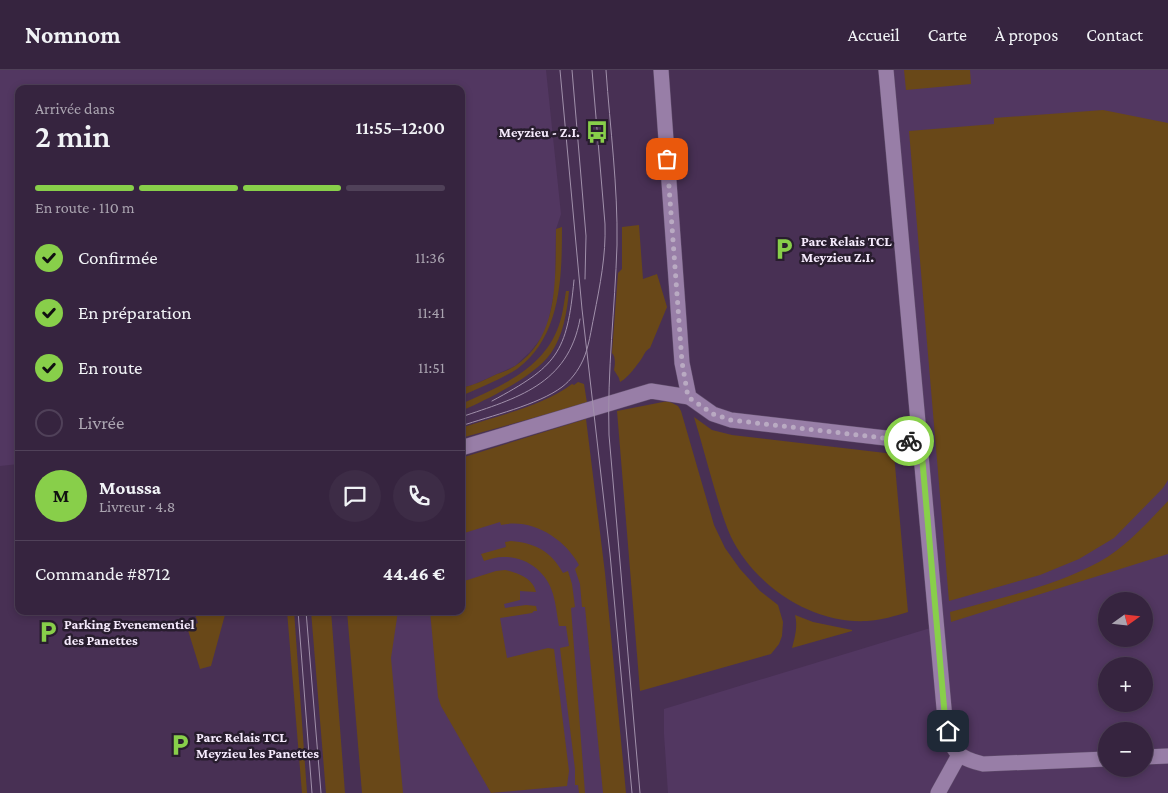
<!DOCTYPE html>
<html lang="fr">
<head>
<meta charset="utf-8">
<style>
  :root { --surface:#36243f; --page:#3d2c46; --text:#f1f3f6; --muted:#aaa4b0; --line:#504159; --accent:#88cf4a }
  body { margin:0; font-family:"Crimson Pro",serif; background:var(--page); color:var(--text); height:100vh; display:flex; flex-direction:column; font-size:19px; white-space:nowrap }
  * { box-sizing:border-box; margin:0 }
  p { font-size:16px; color:var(--muted) }
  .icon { flex:none; width:28px; height:28px; fill:none; stroke:currentColor; stroke-width:2; stroke-linecap:round; stroke-linejoin:round }
  .map { position:relative; flex:1; overflow:hidden }
  .side { position:absolute; left:15px; top:15px; width:450px; height:530px; display:flex; flex-direction:column; background:var(--surface); border-radius:10px; box-shadow:0 2px 8px #0003,0 0 0 1px var(--line) }
  .side>* { flex:none }
  .needle { width:32px; rotate:75deg }
  .tools { position:absolute; left:1098px; top:522px; display:grid; gap:10px }
  .tools a { display:grid; place-items:center; width:55px; height:55px; border-radius:50%; background:var(--surface); box-shadow:0 2px 8px #0003,0 0 0 1px var(--line); font-size:25px }
  .pin { position:absolute; display:grid; place-items:center; width:42px; height:42px; color:#fff; margin:-21px; border-radius:10px; box-shadow:0 2px 8px #0006 }
  .courier { position:absolute; display:grid; place-items:center; width:50px; height:50px; margin:-25px; border:4px solid #88cf4a; border-radius:50%; background:#fff; color:#222; box-shadow:0 1px 6px #0007 }
  .overview em { font-style:normal; font-weight:600 }
  .overview div { display:flex; flex-direction:column-reverse }
  .overview { display:flex; align-items:center; justify-content:space-between; height:85px; padding:0 20px }
  h1 { font-size:32px; font-weight:600; line-height:38px }
  .bar { display:grid; grid-template-columns:repeat(4,1fr); gap:8px 5px; align-content:center; height:60px; padding:0 20px }
  .bar i { height:6px; border-radius:4px; background:var(--line) }
  .bar .selected { background:var(--accent) }
  .bar p { grid-column:span 4 }
  .line { display:flex; align-items:center; gap:12px; padding:0 20px; border-top:1px solid var(--line) }
  .line div { flex:1 }
  .round { display:grid; place-items:center; flex:none; width:52px; height:52px; border-radius:26px; background:var(--page) }
  ol { padding:0 20px; list-style:none }
  li { display:flex; align-items:center; gap:15px; height:55px }
  li p { margin-inline-start:auto }
  li .icon { padding:5px; border-radius:50%; background:var(--accent); color:#111; stroke-width:4 }
  li:last-child { color:var(--muted) }
  li i { width:28px; height:28px; border:2px solid var(--line); border-radius:50% }
  header { display:flex; align-items:center; gap:30px; box-sizing:border-box; height:70px; padding:0 25px; background:var(--surface); border-bottom:1px solid var(--line) }
  header strong { font-size:24px }
  nav { display:flex; gap:28px; margin-inline-start:auto; font-size:18px }
  .map>svg:first-child { display:block }
  .built { fill:#523761; fill-rule:evenodd }
  .green { fill:#694818 }
  .lines { fill:none; stroke-linecap:round; stroke-linejoin:round }
  .street-casing { stroke:#614e6c; stroke-width:16 }
  .street { stroke:#987ea7; stroke-width:15 }
  .tram { stroke:#a190ab; stroke-width:1 }
  .done { stroke:#b9aac2; stroke-width:5; stroke-dasharray:0 9 }
  .route { stroke:#88cf4a; stroke-width:6 }
  .labels { text-anchor:middle; dominant-baseline:central; stroke-width:5; stroke-linejoin:round; paint-order:stroke }
  .poi-label { font-size:14px; font-weight:bold; fill:#f6ebfd; stroke:#281d2e; text-anchor:start }
</style>
</head>
<body>
<header>
<strong>Nomnom</strong>
<nav><a>Accueil</a><a>Carte</a><a>À propos</a><a>Contact</a></nav>
</header>
<div class="map">
<svg width="1168" height="723" viewBox="0 0 1168 723">
  <rect width="100%" height="100%" fill="#483054"/>
  <!-- built -->
  <g class="built">
    <path d="M0,0H546L561,144L556,159L555,219L548,253L542,267L530,282L515,296L473,315L461,318V19H19V394L0,396Z"/>
    <path d="M889,0H1168V723H668L664,664V639L937,556ZM1106,531H1144V569H1106ZM1106,596H1144V634H1106ZM1106,661H1144V699H1106Z"/>
    <path d="M579,419L613,723H392L376,541H461V454Z"/>
  </g>
  <!-- green -->
  <g class="green">
    <path d="M904,0H970L971,14L906,20Z"/>
    <path d="M1103,40L1168,53V410L1163,418L1114,468L1079,489L1040,505L949,531L909,61L994,54V48Z"/>
    <path d="M639,155L643,209L657,204L667,237L650,278C645,281 645,283 642,288C638,294 627,309 620,312L619,308L614,300C615,295 616,287 612,283L618,203L622,199V157Z"/>
    <path d="M562,157C562,207 561,267 517,299C500,310 479,318 461,326V318C474,315 485,310 497,304C503,302 509,300 515,296C560,267 555,206 556,159Z"/>
    <path d="M566,221H569C567,242 563,266 551,283C535,306 487,330 461,341V334C501,316 544,299 559,255C563,244 564,232 566,221Z"/>
    <path d="M578,312L584,314L587,333L461,368V358C496,346 543,336 572,314L574,315Z"/>
    <path d="M668,331L678,336L681,341L714,455L725,478L740,499L760,521L778,535L783,552L782,566L779,574L771,584L640,621L617,341Z"/>
    <path d="M694,347L712,360L732,365L894,384L908,542C895,546 882,550 867,551C812,554 755,516 731,467C724,451 719,434 714,417C707,393 701,370 694,347Z"/>
    <path d="M586,349L605,503L626,723H603L585,537H582L580,514L575,499L579,495C564,468 532,448 501,455L500,452L461,464V388Z"/>
    <path d="M1168,431V484L951,552L950,542C1000,528 1053,517 1099,492C1126,477 1147,453 1168,431Z"/>
    <path d="M511,471C535,473 551,481 563,503L568,501L572,514L575,537L571,538L585,723H579L578,715H575V699L560,578L569,576L566,556H559C557,546 556,534 553,524C547,502 526,486 503,487C497,487 490,489 484,491L481,484L506,477L505,472Z"/>
    <path d="M505,500C518,503 533,508 536,522L520,521V530L504,534L505,538L526,535L536,536L537,541H534L532,543L500,548L507,588L548,578L554,579L569,701L567,716L491,723L441,636L438,627L430,541H461V512L496,501Z"/>
    <path d="M194,541H226L211,596L200,599L187,557L198,553Z"/>
    <path d="M287,541H294L307,723H302Z"/>
    <path d="M311,541H331L345,723H326Z"/>
    <path d="M347,541H398L391,588L403,723H362Z"/>
    <path d="M795,545L813,552L852,560V561L792,578C795,567 798,556 795,545Z"/>
  </g>
  <g class="lines">
    <defs>
      <g id="street">
        <path d="M661,0L682,293L689,327L713,344L731,350L920,372"/>
        <path d="M886,0L945,649C951,677 952,687 983,694L1106,689"/>
        <path d="M461,378L651,321L689,327"/>
        <path d="M1144,687L1168,686"/>
        <path d="M938,723L959,685"/>
      </g>
    </defs>
    <!-- street casing -->
    <use href="#street" class="street-casing"/>
    <!-- street -->
    <use href="#street" class="street"/>
    <!-- tram -->
    <g class="tram">
      <path d="M560,0L582,239L610,484L632,723"/>
      <path d="M572,0L586,166L585,209"/>
      <path d="M606,0C610,58 618,116 617,175C615,238 607,301 609,365L640,723"/>
      <path d="M492,331C557,296 567,284 574,210"/>
      <path d="M461,347C517,328 568,315 580,249"/>
      <path d="M461,356C490,346 538,335 562,317C571,310 578,301 583,290C589,277 591,260 594,246C600,215 606,186 605,154L592,0"/>
      <path d="M298,541L312,723"/>
      <path d="M306,541L321,723"/>
    </g>
  </g>
  <g class="lines">
    <!-- done -->
    <path class="done" d="M667,89L682,292L688,327L713,344L731,350L909,371"/>
    <!-- route -->
    <path class="route" d="M909,371L920,372L922,386L945,648L948,661"/>
  </g>
  <!-- icons -->
  <defs>
    <symbol id="bus-bare" viewBox="-9 -9 18 18"><path d="M-5-6H5V4H4V6H2V4H-2V6H-4V4H-5ZM-3.5-4V0h7V-4ZM-3.5 1.2v1.5H-2V1.2ZM2 1.2v1.5H3.5V1.2Z" fill="#88cf4a" stroke="#281d2e" stroke-width="2.5" paint-order="stroke"/></symbol>
    <symbol id="parking-bare" viewBox="-9 -9 18 18"><path d="M-3.5-5.5H1a3.5 3.5 0 0 1 0 7H-1V5.5H-3.5ZM-1-3.4V-.6H.8a1.4 1.4 0 0 0 0-2.8Z" fill="#88cf4a" stroke="#281d2e" stroke-width="2.5" paint-order="stroke"/></symbol>
  </defs>
  <g fill-rule="evenodd">
    <use href="#bus-bare" x="581" y="46" width="32" height="32"/>
    <use href="#parking-bare" x="768" y="163" width="32" height="32"/>
    <use href="#parking-bare" x="32" y="546" width="32" height="32"/>
    <use href="#parking-bare" x="164" y="659" width="32" height="32"/>
  </g>
  <g class="labels">
    <!-- poi labels -->
    <g class="poi-label">
      <text x="580" y="62" text-anchor="end">Meyzieu - Z.I.</text>
      <text x="801" y="171">Parc Relais TCL<tspan x="801" dy="16">Meyzieu Z.I.</tspan></text>
      <text x="64" y="554">Parking Evenementiel<tspan x="64" dy="16">des Panettes</tspan></text>
      <text x="196" y="667">Parc Relais TCL<tspan x="196" dy="16">Meyzieu les Panettes</tspan></text>
    </g>
  </g>
</svg>
<div class="tools">
<a><svg class="needle" viewBox="-14 -14 28 28"><path d="M0-13l5 13h-10z" fill="#e53935"/><path d="M0 13l5-13h-10z" fill="#aaa4b0"/></svg></a>
<a>+</a>
<a>−</a>
</div>
<div class="pin" style="left:667px;top:89px;background:#ea580c"><svg class="icon" aria-label="bag" viewBox="0 0 24 24"><path d="M5 8h14l-1 12H6zM9 8a3 3 0 0 1 6 0"/></svg></div>
<div class="pin" style="left:948px;top:661px;background:#1f2937"><svg class="icon" aria-label="home" viewBox="0 0 24 24"><path d="M3 11l9-7 9 7M6 9v11h12V9"/></svg></div>
<div class="courier" style="left:909px;top:371px"><svg class="icon" aria-label="bike" viewBox="0 0 24 24"><circle cx="6" cy="16" r="4"/><circle cx="18" cy="16" r="4"/><path d="M6 16l4-8h5l3 8M10 8l3 8H6M13 5h3"/></svg></div>
<section class="side">
<div class="overview"><div><h1>2 min</h1><p>Arrivée dans</p></div><em>11:55–12:00</em></div>
<div class="bar"><i class="selected"></i><i class="selected"></i><i class="selected"></i><i></i><p>En route · 110 m</p></div>
<ol>
<li><svg class="icon" aria-label="check" viewBox="0 0 24 24"><path d="M5 12l5 5 9-10"/></svg>Confirmée<p>11:36</p></li>
<li><svg class="icon" aria-label="check" viewBox="0 0 24 24"><path d="M5 12l5 5 9-10"/></svg>En préparation<p>11:41</p></li>
<li><svg class="icon" aria-label="check" viewBox="0 0 24 24"><path d="M5 12l5 5 9-10"/></svg>En route<p>11:51</p></li>
<li><i></i>Livrée</li>
</ol>
<div class="line" style="height:90px"><b class="round" style="background:var(--accent);color:#111">M</b><div><b>Moussa</b><p>Livreur · 4.8</p></div><a class="round"><svg class="icon" aria-label="chat" viewBox="0 0 24 24"><path d="M4 5h16v11H9l-5 4z"/></svg></a><a class="round"><svg class="icon" aria-label="phone" viewBox="0 0 24 24"><path d="M5 4h4l2 5-3 2q2 4 5 5l2-3 5 2v4C11 20 4 13 5 4z"/></svg></a></div>
<div class="line" style="height:65px"><div>Commande #8712</div><b>44.46 €</b></div>
</section>
</div>
</body>
</html>
